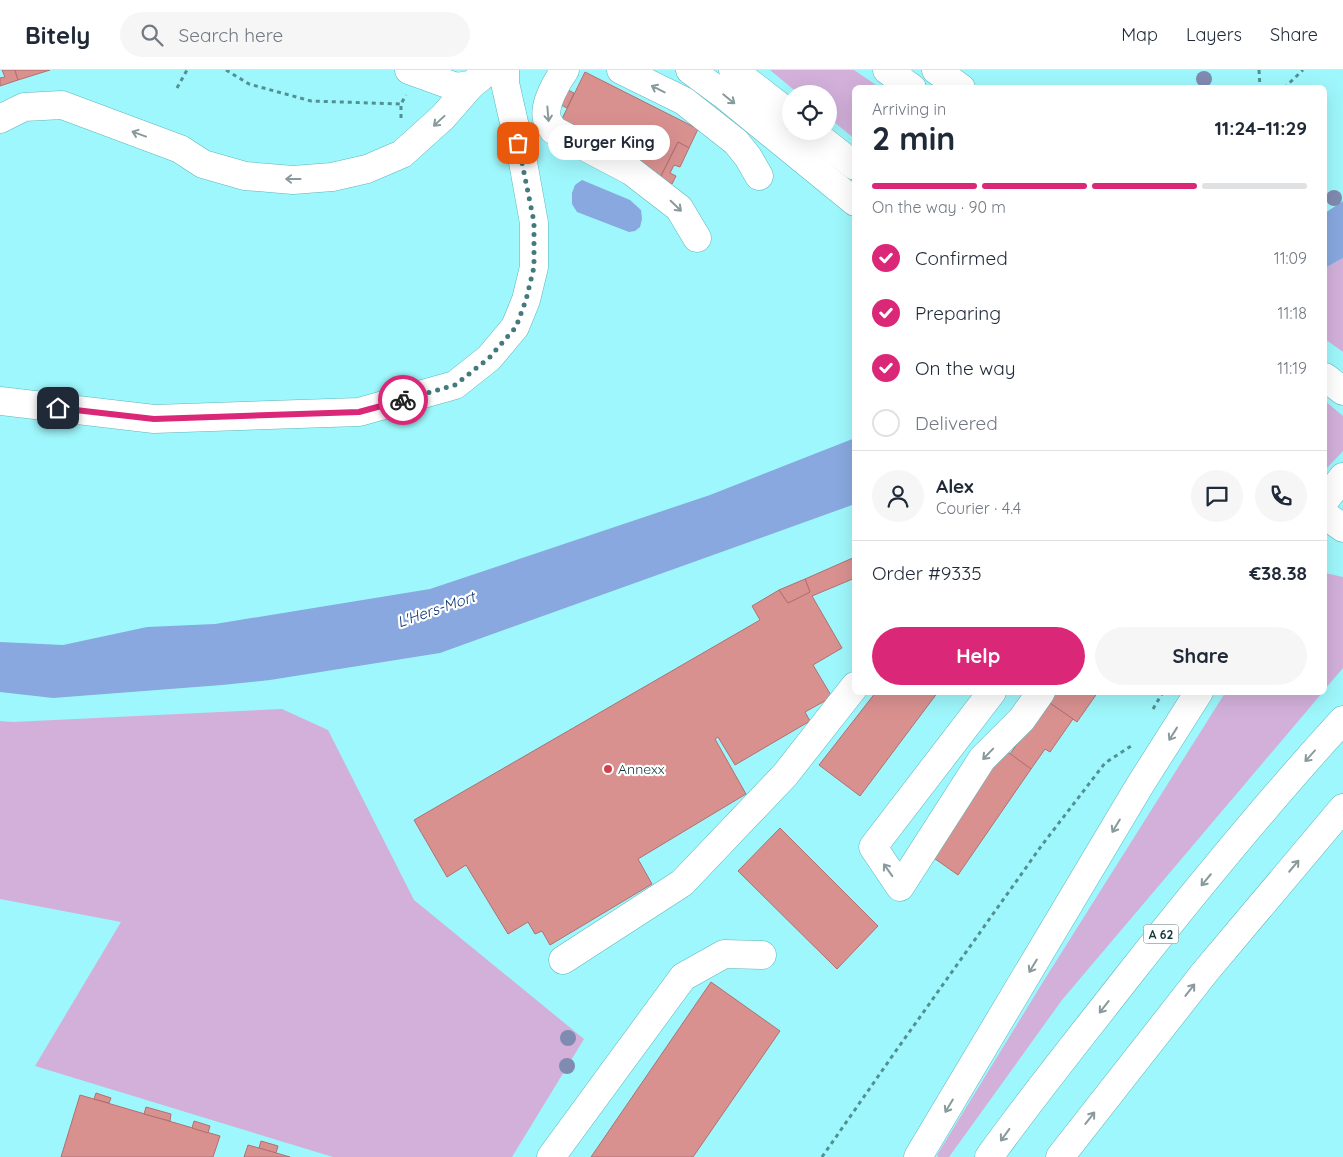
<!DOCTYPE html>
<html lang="en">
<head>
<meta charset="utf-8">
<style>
  :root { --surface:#fff; --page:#f6f6f7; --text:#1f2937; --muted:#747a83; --line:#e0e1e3; --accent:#db2777 }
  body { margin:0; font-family:Quicksand,sans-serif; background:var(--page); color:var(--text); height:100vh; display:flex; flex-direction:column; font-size:19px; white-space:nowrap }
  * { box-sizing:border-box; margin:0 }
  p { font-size:16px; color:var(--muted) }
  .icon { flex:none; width:28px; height:28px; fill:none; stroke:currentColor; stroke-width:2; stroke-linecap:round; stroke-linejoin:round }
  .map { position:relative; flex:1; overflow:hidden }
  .sheet { position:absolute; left:852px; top:15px; width:475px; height:610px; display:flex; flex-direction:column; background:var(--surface); border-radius:8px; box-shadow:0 5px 20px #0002 }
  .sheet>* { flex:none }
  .fabs { position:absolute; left:782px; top:15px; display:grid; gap:10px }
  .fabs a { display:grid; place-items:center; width:55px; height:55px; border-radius:50%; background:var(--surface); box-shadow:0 5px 20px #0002; font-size:25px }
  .pin { position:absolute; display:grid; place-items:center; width:42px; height:42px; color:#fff; margin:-21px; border-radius:10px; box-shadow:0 2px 8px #0006 }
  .courier { position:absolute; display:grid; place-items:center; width:50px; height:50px; margin:-25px; border:4px solid #db2777; border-radius:50%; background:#fff; color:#222; box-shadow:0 1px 6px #0007 }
  .bubble { position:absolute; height:35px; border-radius:18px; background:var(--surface); box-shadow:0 5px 20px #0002; font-size:16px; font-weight:700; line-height:35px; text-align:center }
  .overview em { font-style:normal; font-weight:700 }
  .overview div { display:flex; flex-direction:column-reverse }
  .overview { display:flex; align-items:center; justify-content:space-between; height:85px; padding:0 20px }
  h1 { font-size:32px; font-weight:700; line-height:38px }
  .bar { display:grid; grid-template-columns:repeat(4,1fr); gap:8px 5px; align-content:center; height:60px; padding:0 20px }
  .bar i { height:6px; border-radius:4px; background:var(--line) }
  .bar .active { background:var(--accent) }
  .bar p { grid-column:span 4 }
  .line { display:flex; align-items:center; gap:12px; padding:0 20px; border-top:1px solid var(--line) }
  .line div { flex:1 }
  .round { display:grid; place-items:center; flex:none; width:52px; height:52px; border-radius:26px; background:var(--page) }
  ol { padding:0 20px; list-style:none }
  li { display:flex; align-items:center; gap:15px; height:55px }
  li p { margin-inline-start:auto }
  li .icon { padding:5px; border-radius:50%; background:var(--accent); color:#fff; stroke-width:4 }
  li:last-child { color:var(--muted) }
  li i { width:28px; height:28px; border:2px solid var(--line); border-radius:50% }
  .button { display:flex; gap:10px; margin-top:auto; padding:10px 20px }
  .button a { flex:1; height:58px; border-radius:30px; background:var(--accent); color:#fff; font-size:20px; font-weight:700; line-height:58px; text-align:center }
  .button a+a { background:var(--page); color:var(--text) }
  header { display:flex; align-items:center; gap:30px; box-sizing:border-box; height:70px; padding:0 25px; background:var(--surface); border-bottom:1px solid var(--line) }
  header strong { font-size:24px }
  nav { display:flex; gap:28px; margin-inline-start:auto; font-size:18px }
  .search { width:350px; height:45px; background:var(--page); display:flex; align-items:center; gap:12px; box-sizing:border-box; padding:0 18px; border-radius:28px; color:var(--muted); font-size:19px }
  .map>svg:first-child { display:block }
  .green { fill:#d2b0da }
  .water { fill:#88a8df }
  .building { fill:#d99190; stroke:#b26f6e }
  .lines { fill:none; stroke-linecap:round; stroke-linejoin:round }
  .minor-casing { stroke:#5eb6bb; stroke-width:29 }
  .major-casing { stroke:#5eb6bb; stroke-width:29 }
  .highway-casing { stroke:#5eb6bb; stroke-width:29 }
  .path { stroke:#529093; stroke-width:3; stroke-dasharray:4 4; stroke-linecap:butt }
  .minor { stroke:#fff; stroke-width:28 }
  .major { stroke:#fff; stroke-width:28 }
  .highway { stroke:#fff; stroke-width:28 }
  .tree { fill:#808bb1 }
  .oneway { stroke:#889a9c }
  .done { stroke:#427a7d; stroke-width:5; stroke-dasharray:0 9 }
  .route { stroke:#db2777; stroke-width:6 }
  .poi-dot { fill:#d2424d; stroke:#fff; stroke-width:2 }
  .labels { text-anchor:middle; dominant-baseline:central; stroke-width:4.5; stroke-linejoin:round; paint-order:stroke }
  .shield { fill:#fff; stroke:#587274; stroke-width:1 }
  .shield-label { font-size:12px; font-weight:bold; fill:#103638 }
  .poi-label { font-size:14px; fill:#103638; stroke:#fff; text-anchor:start }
  .water-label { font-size:15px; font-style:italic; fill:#0d3372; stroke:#fff }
</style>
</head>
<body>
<header>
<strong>Bitely</strong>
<div class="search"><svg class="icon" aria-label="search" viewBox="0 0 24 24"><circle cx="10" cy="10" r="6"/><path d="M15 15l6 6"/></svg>Search here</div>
<nav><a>Map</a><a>Layers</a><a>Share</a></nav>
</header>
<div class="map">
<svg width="1343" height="1087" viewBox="0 0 1343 1087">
  <rect width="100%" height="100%" fill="#9ef7fc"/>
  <!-- green -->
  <g class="green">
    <path d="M770,0H854L879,17L855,18V69L829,48V24H799Z"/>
    <path d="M1343,188V282L1325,269V198Z"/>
    <path d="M1325,331L1343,346V381L1325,400Z"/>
    <path d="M1325,503L1343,507V598L1325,619Z"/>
    <path d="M1225,623H1322L1062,930L949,1087H938L937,1085L1043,912Z"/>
    <path d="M282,639L328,660L414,830L584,969L512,1087H333L35,996L121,852L0,829V651L13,652Z"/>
  </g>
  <!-- water -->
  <g class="water">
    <path d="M582,110L630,130L641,140L642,149L640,157L635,161L629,162L577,142L572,134V123L575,115Z"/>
    <path d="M1343,131V188L1325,198V143Z"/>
    <path d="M855,368V434L440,583L270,610L222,615L53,628L0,622V572L63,575L147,557L215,554L430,519L710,425Z"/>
  </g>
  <!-- building -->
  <g class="building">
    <path d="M2,0H15L18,10L0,16V8L5,7Z"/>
    <path d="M15,0H50L18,10Z"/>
    <path d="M585,2L698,59L689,78L678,72L660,108L558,57Z"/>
    <path d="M562,17L574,23L567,38L555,32Z"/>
    <path d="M678,72L689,78L680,97L674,95L670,103L676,106L672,114L660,108Z"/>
    <path d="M855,487V508L812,526L842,578L813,595L832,627L805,642L810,651L735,695L718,667L715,669L746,724L638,789L652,814L550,875L542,861L535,864L528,852L508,864L466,795L447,807L414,750L760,550L752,536L779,520L788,533L810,522L805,509Z"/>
    <path d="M805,509L810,522L788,533L779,520Z"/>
    <path d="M876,622H938L860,726L819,695Z"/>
    <path d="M1053,622H1098L1077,652L1047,631Z"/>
    <path d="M1047,631L1073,649L1050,682L1045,679L1031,699L1010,684Z"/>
    <path d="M1005,680L1031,699L958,805L931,786Z"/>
    <path d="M780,758L878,856L837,899L738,801Z"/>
    <path d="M711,912L780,961L693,1087H591Z"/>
    <path d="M96,1023L111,1028L109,1033L94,1029Z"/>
    <path d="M80,1025L220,1066L213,1087H61Z"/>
    <path d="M146,1037L171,1044L170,1051L144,1044Z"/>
    <path d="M194,1051L210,1056L208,1063L192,1058Z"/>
    <path d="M261,1071L278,1076L276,1083L259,1078Z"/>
    <path d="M248,1075L259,1078L290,1087H244Z"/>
  </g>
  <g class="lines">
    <defs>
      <g id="minor">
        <path d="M409,0L456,17L471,15L481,7"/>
        <path d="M565,0C557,11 543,35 547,49C548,52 551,56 553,60L631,101L679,138L697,168"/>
        <path d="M621,0L684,31L736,72L748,87L759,106"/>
        <path d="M690,0L724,25L855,132"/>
        <path d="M936,0L961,18"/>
        <path d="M0,49L24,37L62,35L180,79L203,94L245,106L293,110L332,107L367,99L402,84L443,47L471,15"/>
        <path d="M0,331L154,349L359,342L455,315L489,288L515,257L526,230L534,197V153L523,92L505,13V0"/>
        <path d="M1325,430L1343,407"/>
        <path d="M992,622L873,777L900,817L982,689L1022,649L1041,622"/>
        <path d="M563,890L682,813L785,705L855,616"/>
        <path d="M551,1087L683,907L724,884L762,885"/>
      </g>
      <g id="major">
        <path d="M733,0L791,45"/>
        <path d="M887,0L912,18"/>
        <path d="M811,61L855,96"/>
        <path d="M1325,307L1343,321"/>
        <path d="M1325,445L1343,458"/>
      </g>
      <g id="highway">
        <path d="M918,1087L1140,715L1199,622"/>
        <path d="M989,1087C1032,1027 1079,969 1125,910C1195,821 1267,733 1343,650"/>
        <path d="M1060,1087L1205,902L1343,738"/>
      </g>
    </defs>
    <!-- minor casing -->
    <use href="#minor" class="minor-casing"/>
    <!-- major casing -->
    <use href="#major" class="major-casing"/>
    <!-- highway casing -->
    <use href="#highway" class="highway-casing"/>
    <!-- path -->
    <g class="path">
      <path d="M226,0L249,14L311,31L401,34"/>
      <path d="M1259,0L1260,18"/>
      <path d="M177,18L187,0"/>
      <path d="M1284,18L1303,0"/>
      <path d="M401,48V34L406,25"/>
      <path d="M1153,639L1163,622"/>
      <path d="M822,1087L893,985L1042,775L1105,693L1131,676"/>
    </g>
    <!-- minor -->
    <use href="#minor" class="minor"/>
    <!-- major -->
    <use href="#major" class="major"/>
    <!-- highway -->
    <use href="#highway" class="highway"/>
  </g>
  <!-- trees -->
  <g class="tree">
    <circle cx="1204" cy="9" r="8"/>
    <circle cx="1334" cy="128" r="8"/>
    <circle cx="568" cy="968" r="8"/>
    <circle cx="567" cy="996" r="8"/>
  </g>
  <!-- one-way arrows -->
  <defs><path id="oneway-shaft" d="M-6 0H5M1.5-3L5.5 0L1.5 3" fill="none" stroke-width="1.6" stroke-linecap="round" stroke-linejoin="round" transform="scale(1.25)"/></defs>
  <g class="oneway">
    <use href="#oneway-shaft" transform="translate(658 19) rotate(-153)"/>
    <use href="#oneway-shaft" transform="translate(729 29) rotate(39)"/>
    <use href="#oneway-shaft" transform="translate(548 44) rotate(85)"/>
    <use href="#oneway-shaft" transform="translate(439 51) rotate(137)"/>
    <use href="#oneway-shaft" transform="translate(139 64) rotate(-160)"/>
    <use href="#oneway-shaft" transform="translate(293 109) rotate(-180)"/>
    <use href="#oneway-shaft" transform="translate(676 136) rotate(44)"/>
    <use href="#oneway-shaft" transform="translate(1173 664) rotate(122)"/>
    <use href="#oneway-shaft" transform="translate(988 684) rotate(134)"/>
    <use href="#oneway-shaft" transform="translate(1310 686) rotate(132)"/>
    <use href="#oneway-shaft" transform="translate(1116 756) rotate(121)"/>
    <use href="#oneway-shaft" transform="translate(1294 796) rotate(-50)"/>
    <use href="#oneway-shaft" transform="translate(888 800) rotate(-125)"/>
    <use href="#oneway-shaft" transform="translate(1206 810) rotate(130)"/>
    <use href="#oneway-shaft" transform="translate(1033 896) rotate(121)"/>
    <use href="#oneway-shaft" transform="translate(1190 920) rotate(-52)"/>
    <use href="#oneway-shaft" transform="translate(1104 937) rotate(128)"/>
    <use href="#oneway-shaft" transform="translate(949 1036) rotate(121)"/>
    <use href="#oneway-shaft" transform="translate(1090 1048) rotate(-52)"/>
    <use href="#oneway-shaft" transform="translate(1005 1065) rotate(126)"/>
  </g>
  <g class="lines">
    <!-- done -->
    <path class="done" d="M403,330L455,315L489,288L516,257L526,230L534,197V152L518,73"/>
    <!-- route -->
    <path class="route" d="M58,338L154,349L359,342L403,330"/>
  </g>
  <!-- markers -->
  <circle class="poi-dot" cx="608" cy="699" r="5"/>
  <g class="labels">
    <!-- shield labels -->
    <rect class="shield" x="1143.5" y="854.5" width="35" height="19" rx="4"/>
    <g class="shield-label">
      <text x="1161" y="864">A 62</text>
    </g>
    <!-- poi labels -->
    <g class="poi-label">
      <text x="618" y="699">Annexx</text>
    </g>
    <!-- water labels -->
    <g class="water-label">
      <text transform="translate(436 539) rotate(-19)">L'Hers-Mort</text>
    </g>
  </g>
</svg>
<div class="fabs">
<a><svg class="icon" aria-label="locate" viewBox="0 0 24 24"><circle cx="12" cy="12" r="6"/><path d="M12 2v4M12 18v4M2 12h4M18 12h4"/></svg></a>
</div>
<div class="pin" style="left:518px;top:73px;background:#ea580c"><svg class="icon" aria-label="bag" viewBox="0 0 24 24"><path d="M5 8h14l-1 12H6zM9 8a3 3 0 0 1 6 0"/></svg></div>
<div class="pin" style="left:58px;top:338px;background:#1f2937"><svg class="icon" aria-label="home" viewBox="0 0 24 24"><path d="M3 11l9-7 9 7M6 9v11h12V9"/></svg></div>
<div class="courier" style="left:403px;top:330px"><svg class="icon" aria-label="bike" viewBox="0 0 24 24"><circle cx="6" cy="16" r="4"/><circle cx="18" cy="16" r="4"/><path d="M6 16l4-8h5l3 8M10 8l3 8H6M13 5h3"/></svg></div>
<div class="bubble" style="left:548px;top:55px;width:122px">Burger King</div>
<section class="sheet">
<div class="overview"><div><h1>2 min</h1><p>Arriving in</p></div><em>11:24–11:29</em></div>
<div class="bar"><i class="active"></i><i class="active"></i><i class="active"></i><i></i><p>On the way · 90 m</p></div>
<ol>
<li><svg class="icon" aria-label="check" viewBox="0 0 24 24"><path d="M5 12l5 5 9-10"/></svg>Confirmed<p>11:09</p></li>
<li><svg class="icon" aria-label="check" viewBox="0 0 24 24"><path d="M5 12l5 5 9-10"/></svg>Preparing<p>11:18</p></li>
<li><svg class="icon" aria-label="check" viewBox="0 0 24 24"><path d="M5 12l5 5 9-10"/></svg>On the way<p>11:19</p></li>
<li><i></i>Delivered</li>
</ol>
<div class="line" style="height:90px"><a class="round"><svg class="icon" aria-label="person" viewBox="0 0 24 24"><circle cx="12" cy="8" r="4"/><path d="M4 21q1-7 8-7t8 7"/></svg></a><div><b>Alex</b><p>Courier · 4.4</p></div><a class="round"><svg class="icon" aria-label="chat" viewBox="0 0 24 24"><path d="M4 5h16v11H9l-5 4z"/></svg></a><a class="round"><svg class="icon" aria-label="phone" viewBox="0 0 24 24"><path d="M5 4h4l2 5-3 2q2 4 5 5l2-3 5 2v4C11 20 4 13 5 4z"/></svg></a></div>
<div class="line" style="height:65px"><div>Order #9335</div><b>€38.38</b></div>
<div class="button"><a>Help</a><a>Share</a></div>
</section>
</div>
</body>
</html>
